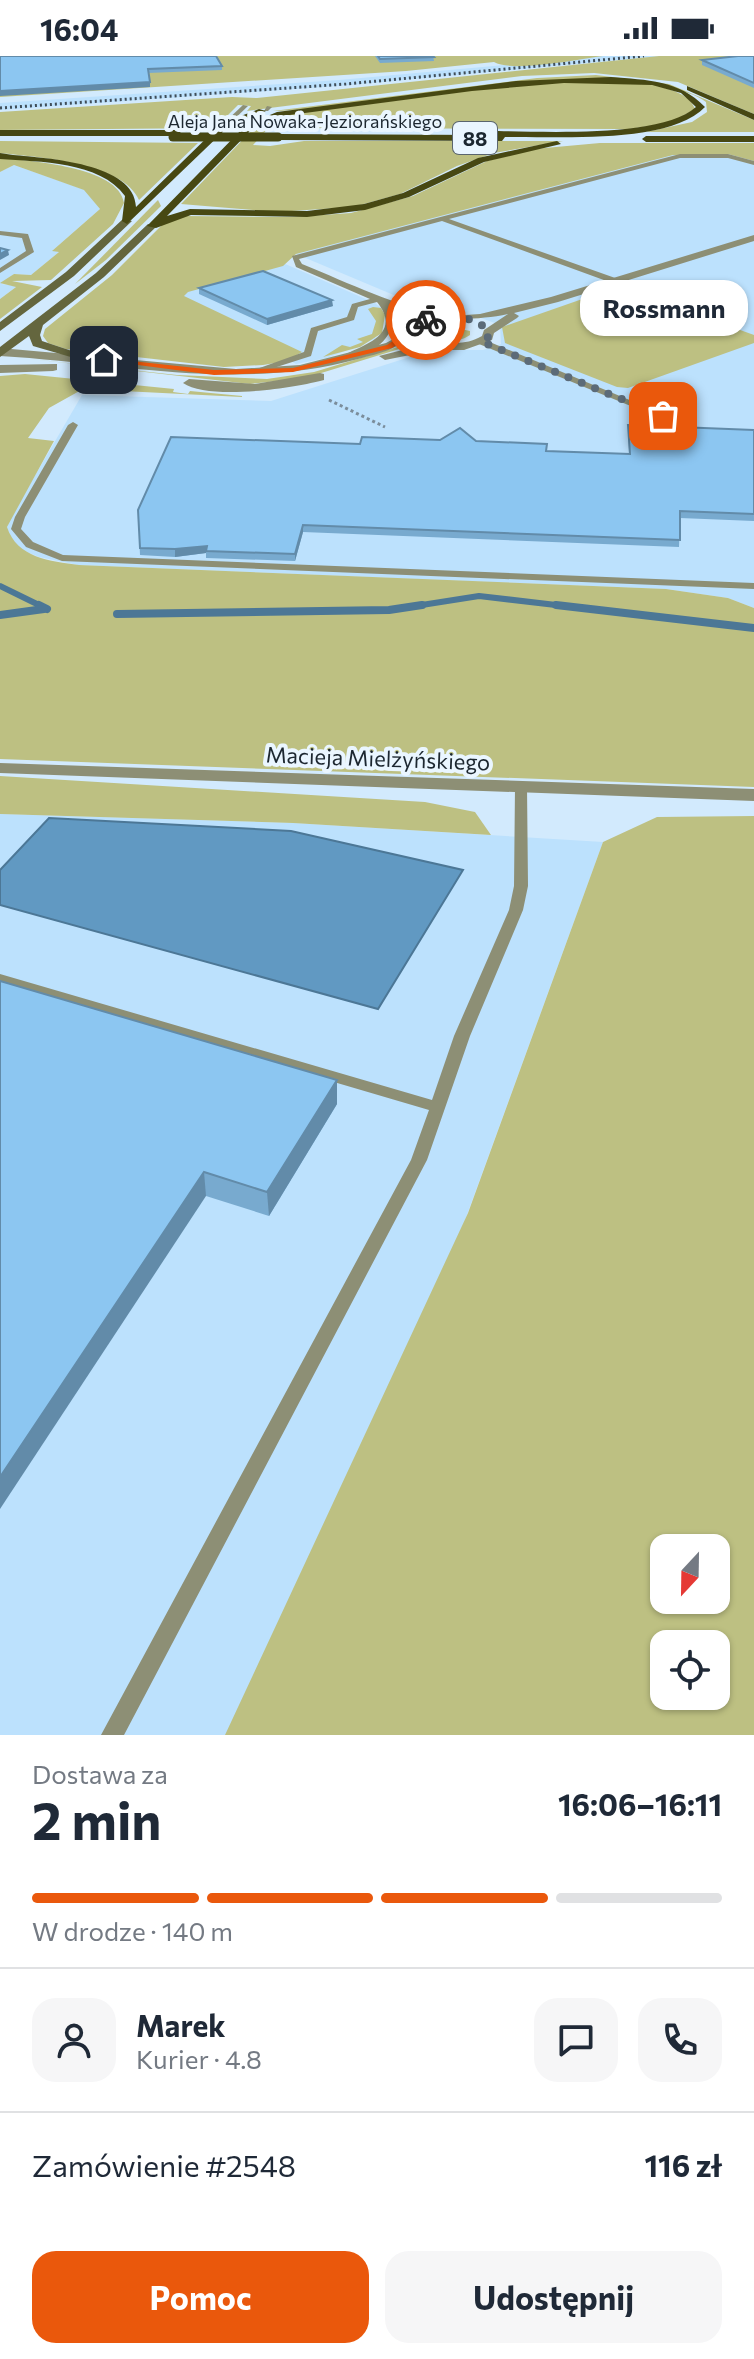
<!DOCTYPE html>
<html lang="pl">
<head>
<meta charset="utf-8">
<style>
  :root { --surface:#fff; --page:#f6f6f7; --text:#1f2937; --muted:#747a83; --line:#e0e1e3; --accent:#ea580c }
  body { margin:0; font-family:Commissioner,sans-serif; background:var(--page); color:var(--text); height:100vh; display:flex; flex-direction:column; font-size:30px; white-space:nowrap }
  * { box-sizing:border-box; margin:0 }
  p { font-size:26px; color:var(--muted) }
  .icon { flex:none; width:44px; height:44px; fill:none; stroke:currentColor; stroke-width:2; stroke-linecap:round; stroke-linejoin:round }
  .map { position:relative; height:1679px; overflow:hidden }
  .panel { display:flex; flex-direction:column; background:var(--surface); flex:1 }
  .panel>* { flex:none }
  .needle { width:52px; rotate:202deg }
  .buttons { position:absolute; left:650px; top:1478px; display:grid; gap:16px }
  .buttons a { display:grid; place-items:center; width:80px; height:80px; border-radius:16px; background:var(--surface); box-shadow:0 2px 6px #0004; font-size:40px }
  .pin { position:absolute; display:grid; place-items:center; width:68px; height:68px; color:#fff; margin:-34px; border-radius:16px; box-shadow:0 4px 12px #0006 }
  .courier { position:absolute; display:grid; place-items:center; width:80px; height:80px; margin:-40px; border:6px solid #ea580c; border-radius:50%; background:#fff; color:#222; box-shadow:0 2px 10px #0007 }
  .bubble { position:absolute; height:56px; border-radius:24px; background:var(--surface); box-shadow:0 2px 6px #0004; font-size:26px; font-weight:700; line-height:56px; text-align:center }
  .head em { font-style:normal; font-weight:700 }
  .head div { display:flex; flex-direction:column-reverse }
  .head { display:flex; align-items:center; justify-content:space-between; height:136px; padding:0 32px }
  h1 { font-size:52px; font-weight:700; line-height:60px }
  .bar { display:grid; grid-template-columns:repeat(4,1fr); gap:12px 8px; align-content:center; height:96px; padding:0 32px }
  .bar i { height:10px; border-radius:6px; background:var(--line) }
  .bar .on { background:var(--accent) }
  .bar p { grid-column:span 4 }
  .line { display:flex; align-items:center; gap:20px; padding:0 32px; border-top:2px solid var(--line) }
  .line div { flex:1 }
  .round { display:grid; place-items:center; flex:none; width:84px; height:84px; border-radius:24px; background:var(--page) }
  .cta { display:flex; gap:16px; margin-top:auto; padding:16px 32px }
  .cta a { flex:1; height:92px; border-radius:24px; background:var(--accent); color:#fff; font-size:32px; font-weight:700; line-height:92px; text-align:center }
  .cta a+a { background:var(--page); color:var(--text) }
  .status { display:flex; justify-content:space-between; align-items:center; height:56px; padding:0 40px; background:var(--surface); direction:ltr }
  .status svg { height:22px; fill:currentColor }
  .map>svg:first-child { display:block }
  .built { fill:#bce1fd }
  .green { fill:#bdc082; fill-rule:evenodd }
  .water { fill:#6199c2; stroke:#4c7796; stroke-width:2 }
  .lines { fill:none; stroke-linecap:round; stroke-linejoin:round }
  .stream-far1 { stroke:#4c7796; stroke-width:6 }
  .stream { stroke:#4c7796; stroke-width:8 }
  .path { stroke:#7b8d9b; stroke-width:3; stroke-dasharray:3 3; stroke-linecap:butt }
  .lane { fill:#8d8f75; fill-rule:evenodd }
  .street { fill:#8d8f75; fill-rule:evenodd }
  .secondary { fill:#64663e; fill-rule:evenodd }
  .primary { fill:#474813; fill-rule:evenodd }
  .rail { stroke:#3f4d58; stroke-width:3; stroke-dasharray:2 3; stroke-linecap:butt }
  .primary-bridge { stroke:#474813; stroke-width:9 }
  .wall { fill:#78aacf }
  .shaded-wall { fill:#628ba9 }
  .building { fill:#8cc6f1; stroke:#628ba9; stroke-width:2 }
  .route { fill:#ea580c }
  .done { stroke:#5c6b78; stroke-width:8; stroke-dasharray:0 14.4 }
  .labels { text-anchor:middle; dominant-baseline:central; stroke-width:8; stroke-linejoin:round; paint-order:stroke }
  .far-street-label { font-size:18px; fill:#1c2730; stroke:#eaf6ff }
  .shield { fill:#eaf6ff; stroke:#5a656e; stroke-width:2 }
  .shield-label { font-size:20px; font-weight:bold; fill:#1c2730 }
  .street-label { font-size:22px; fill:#1c2730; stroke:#eaf6ff }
</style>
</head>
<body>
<div class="status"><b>16:04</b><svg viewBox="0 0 49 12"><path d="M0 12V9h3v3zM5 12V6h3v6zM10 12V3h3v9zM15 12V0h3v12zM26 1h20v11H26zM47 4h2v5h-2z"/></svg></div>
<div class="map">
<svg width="754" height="1679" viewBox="0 0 754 1679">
  <rect width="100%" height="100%" fill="#d2eafd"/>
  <!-- built -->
  <g class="built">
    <path d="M603,0H659L351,29L0,54V47L339,24Z"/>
    <path d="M728,98L754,105V552L728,542L666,533L78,509L39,501L22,494L11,483L7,471L12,459L82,339L271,345L432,294H483L501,288L500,269L473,259L439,258L296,198L673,99Z"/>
    <path d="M14,109L85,134L100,153L53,194L59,196L31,219L14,218L1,228L17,230L0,243V116Z"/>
    <path d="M283,207L375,247L381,252L375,283L327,302L296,308L170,238Z"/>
    <path d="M0,758L293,767L603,786L437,1241L233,1679H0Z"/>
  </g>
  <!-- green -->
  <g class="green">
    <path d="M0,0H603C579,3 513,17 494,6L406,15L0,41Z"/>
    <path d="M659,0H754V58L678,26L594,17L522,20L247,55L251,50L238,49L215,72L0,74V56L232,41L257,42Z"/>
    <path d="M596,19L669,28L754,64V76H646L692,66L707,56L706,46C647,0 359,53 273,55L537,22Z"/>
    <path d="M544,25C575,25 684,18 695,53L670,67L629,73L290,72L291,70L271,69L253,89L270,90L304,85H563L494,97L457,110L400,138L353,151L276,156L181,148L254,72L284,59Z"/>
    <path d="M0,85L198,87L139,144C124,107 37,101 0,97Z"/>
    <path d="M600,87H754V105L728,98L673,99L296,198L283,210L188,236L184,240L302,296L287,305L263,309L224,311L66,293L48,287L43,280L45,273L112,219L163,168L185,160L293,161L351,157L413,140L487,105L534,93Z"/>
    <path d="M0,102C29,105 119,110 124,147L113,168L51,224L12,225L42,231L0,263V243L16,231L0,227L14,218L31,219L59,196L52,195L100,153L84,134L14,109L0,116Z"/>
    <path d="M158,144L161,150L106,204L75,228Z"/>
    <path d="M611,233L629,234L754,279V287L628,332L617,331L505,287L502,271Z"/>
    <path d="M373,251L381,252L385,259L382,277L360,291L323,301L342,289L350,291L363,286L357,283L372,278L376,265L368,253Z"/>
    <path d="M442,269L470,275V279C457,288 437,288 425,279L431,271Z"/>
    <path d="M404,289L409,290L305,322L250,328L31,303L177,319L267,323L314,316Z"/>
    <path d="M25,318L174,333L173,336L188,338L190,335L242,340V341L83,333L49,352L28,382L54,385L7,471C17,502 50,505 79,509L666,533L728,542L754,552V731L0,703V320Z"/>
    <path d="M0,720L425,746L475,756L491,779L293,767L0,758Z"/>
    <path d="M754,760V1679H225L468,1157L603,786L657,761ZM664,1492H716V1544H664ZM664,1588H716V1640H664Z"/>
  </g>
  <!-- water -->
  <path class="water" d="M49,762L291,775L463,814L378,953L0,849V814Z"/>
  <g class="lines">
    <!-- stream-far1 -->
    <g class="stream-far1">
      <path d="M0,530L43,551"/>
      <path d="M409,551L479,540L573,551"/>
    </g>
    <!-- stream -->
    <g class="stream">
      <path d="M39,549L47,553"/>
      <path d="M556,549L754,572"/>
      <path d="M117,558L389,554L422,549"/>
      <path d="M0,559L44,553"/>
    </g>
    <!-- path -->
    <path class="path" d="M329,344L385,371"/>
    <!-- lane -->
    <g class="lane">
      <path d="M243,49L248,50L227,70H223V68Z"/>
      <path d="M267,50L272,51L268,55H264Z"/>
      <path d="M680,98H728L754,105V109L728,102H680L449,163L618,223V227H612L442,165L299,203L302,208C351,228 395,250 448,260V264L426,261L389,251C403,278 371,301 346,302V298C370,287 401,276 377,246L358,251L354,264L318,275L311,300L258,317L254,314L304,296L311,272L347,261L352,248L370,243L296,211L292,200Z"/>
      <path d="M0,175L28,178L34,196L0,217V212L26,195L22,182L0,179Z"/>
      <path d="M479,284H485L668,360L660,362L479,288Z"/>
      <path d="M73,366L78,369L25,461L21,473L33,486L63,499L754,527V533L62,505L26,491L11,473L15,461L68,369Z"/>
      <path d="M521,727L527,731L528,830L523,854L470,980L427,1104L124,1679H101L411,1104L429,1054L0,928V918L432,1044L454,980L509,854L514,830L515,731Z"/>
    </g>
    <!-- street -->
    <g class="street">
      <path d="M754,179V185L558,246L514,257L519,260L517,262L494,277L492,284L464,294H435L385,304L379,300L418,290V285C441,283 460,293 482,280L484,274L508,258C478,265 443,261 414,272C402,294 380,297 358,303C238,336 121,307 0,300V292L236,313L300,309L386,287L397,281L405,268L421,262L480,258L551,241Z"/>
      <path d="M57,308V314L53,315L0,317V309Z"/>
      <path d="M320,317L324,318V324C294,332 209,345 183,327L189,323L255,328Z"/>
      <path d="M0,707L754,733V745L0,717Z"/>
    </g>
    <!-- secondary -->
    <g class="secondary">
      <path d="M123,163L132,165L74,220L0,275V266L66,216Z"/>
      <path d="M148,168L157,170L104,221L43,269L40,279L42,285L81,298V304L33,290L29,280L0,301V291L96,217Z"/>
    </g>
    <!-- primary -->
    <g class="primary">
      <path d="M611,21C647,24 679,24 705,51C669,89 556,80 505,81L502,85L278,84L274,81L278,78L484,79L488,75C538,75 660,83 696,51L681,37L652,29L564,27L472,35L282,60L252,73L167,160L190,153L307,155L364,148L403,137L478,102L557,85L561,88L484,106L409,141L365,154L307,161L191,159L156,172L147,170L246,69L277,56L516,25Z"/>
      <path d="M687,30L754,58V64L687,34Z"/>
      <path d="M259,53L266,55L228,71L127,168L122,165L125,140C100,105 39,106 0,103V97L13,99C46,102 135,107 136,151L222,67Z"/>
      <path d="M0,74H177L181,77L177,80H0Z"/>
      <path d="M754,80V86H646L642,83L646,80Z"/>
    </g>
    <!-- rail -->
    <path class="rail" d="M0,52L346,28L644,0"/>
    <!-- primary-bridge -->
    <path class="primary-bridge" d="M173,81H278"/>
  </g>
  <!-- wall -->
  <g class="wall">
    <path d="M0,0L222,10V14L148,17L150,31Z"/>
    <path d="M375,0H433L434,5L380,7Z"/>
    <path d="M754,0V32L702,9V4Z"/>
    <path d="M199,232L333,250L267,269L199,238Z"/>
    <path d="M628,369L754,374V465L680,462L679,491L303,476L295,505L206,502V497L175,501L140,499L138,454L360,388L476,385L546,395L629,398Z"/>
    <path d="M0,925L337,1024V1048L269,1160L206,1140Z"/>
  </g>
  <!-- shaded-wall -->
  <g class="shaded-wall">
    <path d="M150,26V31L0,40V35Z"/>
    <path d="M8,194L9,199L0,204V198Z"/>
    <path d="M332,244L333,250L267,269V263Z"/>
    <path d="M303,469V476L295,505V498Z"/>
    <path d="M207,490L206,497L175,501V493Z"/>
    <path d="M337,1024V1048L269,1160L267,1136Z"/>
    <path d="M204,1116L206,1140L0,1453V1421Z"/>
  </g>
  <!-- building -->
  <g class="building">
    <path d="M0,0H216L222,10L148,13L150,26L0,35Z"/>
    <path d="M378,0H433L434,1L380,3Z"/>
    <path d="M738,0H754V27L702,4Z"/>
    <path d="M0,192L8,194L0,198Z"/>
    <path d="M263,215L332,244L267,263L199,232Z"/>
    <path d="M628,369L754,374V458L680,455V484L303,469L295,498L206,495L207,490L175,493L140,492L138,454L171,381L360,388L362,381L440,384L460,372L476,385L547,388L546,395L630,398Z"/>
    <path d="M0,925L337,1024L267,1136L204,1116L0,1421Z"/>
  </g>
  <!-- route -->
  <path class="route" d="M426,261L429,265C412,272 407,283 392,292L293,316L214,319L100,304L104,302L214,314L293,312L387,289C406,277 402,270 426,261Z"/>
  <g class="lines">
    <!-- done -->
    <path class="done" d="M426,264C445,260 477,258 488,276V281L482,286L663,360"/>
  </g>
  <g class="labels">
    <!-- far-street labels -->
    <g class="far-street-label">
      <text x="305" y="65">Aleja Jana Nowaka-Jeziorańskiego</text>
    </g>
    <!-- shield labels -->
    <rect class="shield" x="453" y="66" width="44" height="32" rx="6"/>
    <g class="shield-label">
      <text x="475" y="82">88</text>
    </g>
    <!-- street labels -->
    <g class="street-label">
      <text transform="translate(378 702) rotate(2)">Macieja Mielżyńskiego</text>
    </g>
  </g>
</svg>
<div class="buttons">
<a><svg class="needle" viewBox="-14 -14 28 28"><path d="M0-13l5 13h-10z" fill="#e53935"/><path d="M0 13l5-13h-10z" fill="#747a83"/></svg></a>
<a><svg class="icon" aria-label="locate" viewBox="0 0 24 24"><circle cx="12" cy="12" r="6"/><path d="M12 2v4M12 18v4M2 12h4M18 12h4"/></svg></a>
</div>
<div class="pin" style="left:663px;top:360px;background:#ea580c"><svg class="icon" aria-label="bag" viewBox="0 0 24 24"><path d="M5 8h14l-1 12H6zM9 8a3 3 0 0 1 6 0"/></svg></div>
<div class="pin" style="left:104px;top:304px;background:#1f2937"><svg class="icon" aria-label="home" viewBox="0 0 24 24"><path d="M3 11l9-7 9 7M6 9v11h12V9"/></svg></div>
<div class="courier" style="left:426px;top:264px"><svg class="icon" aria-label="bike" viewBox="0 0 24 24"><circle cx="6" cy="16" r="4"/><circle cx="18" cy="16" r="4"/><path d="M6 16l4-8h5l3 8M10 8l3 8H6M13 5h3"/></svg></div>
<div class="bubble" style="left:580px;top:224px;width:168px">Rossmann</div>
</div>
<section class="panel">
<div class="head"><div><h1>2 min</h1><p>Dostawa za</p></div><em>16:06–16:11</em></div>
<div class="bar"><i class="on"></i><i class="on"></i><i class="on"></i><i></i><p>W drodze · 140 m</p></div>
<div class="line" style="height:144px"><a class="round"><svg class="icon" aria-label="person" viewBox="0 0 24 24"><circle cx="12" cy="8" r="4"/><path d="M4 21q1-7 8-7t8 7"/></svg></a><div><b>Marek</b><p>Kurier · 4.8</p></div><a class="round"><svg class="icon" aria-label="chat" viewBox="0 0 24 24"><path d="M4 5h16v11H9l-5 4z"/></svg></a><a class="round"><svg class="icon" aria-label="phone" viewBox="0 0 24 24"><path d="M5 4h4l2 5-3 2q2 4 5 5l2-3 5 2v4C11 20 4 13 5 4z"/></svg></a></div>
<div class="line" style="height:104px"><div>Zamówienie #2548</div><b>116 zł</b></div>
<div class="cta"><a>Pomoc</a><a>Udostępnij</a></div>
</section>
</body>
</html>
